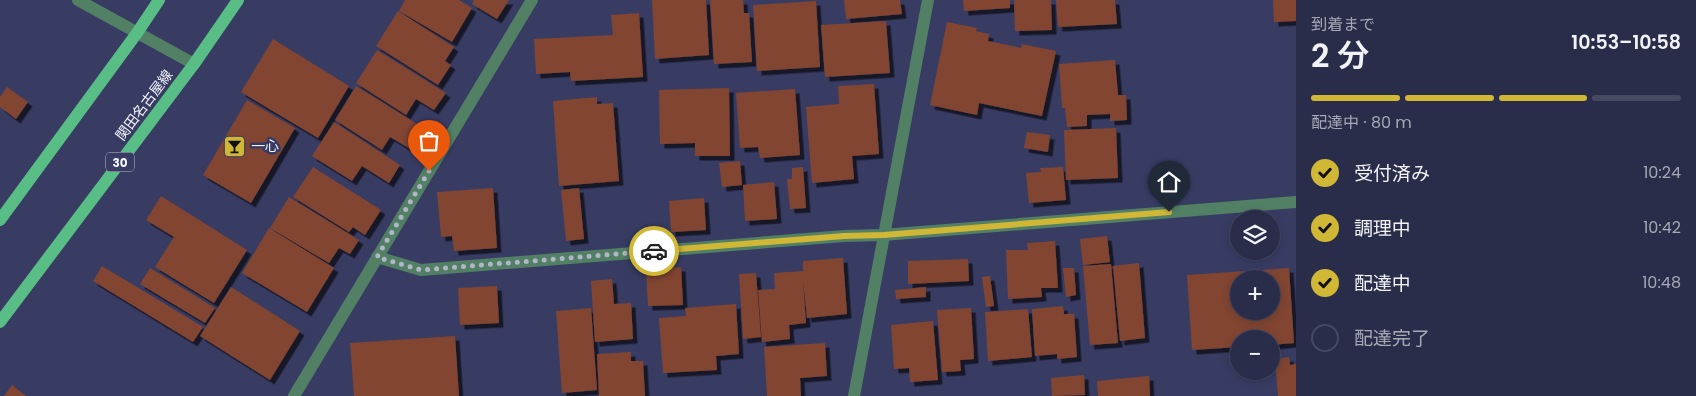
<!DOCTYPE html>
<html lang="ja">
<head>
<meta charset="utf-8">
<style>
  :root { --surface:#2a2d4a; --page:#363954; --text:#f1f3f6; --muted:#a5a8b5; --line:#464962; --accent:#d1b736 }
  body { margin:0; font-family:Poppins,"Noto Sans JP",sans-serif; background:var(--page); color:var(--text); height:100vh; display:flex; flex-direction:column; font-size:19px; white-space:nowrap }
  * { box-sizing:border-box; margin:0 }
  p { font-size:16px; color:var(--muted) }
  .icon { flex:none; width:28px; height:28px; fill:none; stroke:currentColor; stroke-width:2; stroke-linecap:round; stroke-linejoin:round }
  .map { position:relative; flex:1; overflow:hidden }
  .details { display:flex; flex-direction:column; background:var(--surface); width:400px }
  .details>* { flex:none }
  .buttons { position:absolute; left:1230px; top:210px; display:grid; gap:10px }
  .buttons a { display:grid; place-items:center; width:50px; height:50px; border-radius:50%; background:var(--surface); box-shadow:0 2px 8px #0003,0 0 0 1px var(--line); font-size:25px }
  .pin { position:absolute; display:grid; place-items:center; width:42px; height:42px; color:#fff; margin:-51px -21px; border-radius:50% 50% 50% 0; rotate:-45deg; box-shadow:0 0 5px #0007 }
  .pin .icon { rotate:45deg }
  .courier { position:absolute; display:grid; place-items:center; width:50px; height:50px; margin:-25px; border:4px solid #d1b736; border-radius:50%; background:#fff; color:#222; box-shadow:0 1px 6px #0007 }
  .headline em { font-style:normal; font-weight:600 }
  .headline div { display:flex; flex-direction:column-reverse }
  .headline { display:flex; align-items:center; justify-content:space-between; height:85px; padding:0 15px }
  h1 { font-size:32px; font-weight:600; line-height:38px }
  .bar { display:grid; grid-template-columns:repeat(4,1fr); gap:8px 5px; align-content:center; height:60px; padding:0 15px }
  .bar i { height:6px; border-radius:4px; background:var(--line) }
  .bar .current { background:var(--accent) }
  .bar p { grid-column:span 4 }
  ol { padding:0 15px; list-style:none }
  li { display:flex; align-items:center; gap:15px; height:55px }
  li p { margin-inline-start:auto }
  li .icon { padding:5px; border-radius:50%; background:var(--accent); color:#111; stroke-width:4 }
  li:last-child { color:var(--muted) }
  li i { width:28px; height:28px; border:2px solid var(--line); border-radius:50% }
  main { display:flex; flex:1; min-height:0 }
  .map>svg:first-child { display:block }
  .building { fill:#814533; fill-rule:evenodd; filter:url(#shadow) }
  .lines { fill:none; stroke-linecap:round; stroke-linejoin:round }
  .minor { stroke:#528065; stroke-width:12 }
  .tertiary { stroke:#528065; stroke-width:12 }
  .primary { stroke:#58be86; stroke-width:12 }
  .done { stroke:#b2b4c8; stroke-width:5; stroke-dasharray:0 9 }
  .route { stroke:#d1b736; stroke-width:6 }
  .labels { text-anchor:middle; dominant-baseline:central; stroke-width:5; stroke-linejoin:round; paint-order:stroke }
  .shield { fill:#383c63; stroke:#bbbed0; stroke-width:1 }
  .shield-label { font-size:12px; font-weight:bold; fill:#f3f5fe }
  .street-label { font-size:14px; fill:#f3f5fe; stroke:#383c63 }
  .poi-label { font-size:14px; fill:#f3f5fe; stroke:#383c63; text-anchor:start }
</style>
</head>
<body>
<main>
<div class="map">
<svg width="1296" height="396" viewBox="0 0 1296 396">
  <defs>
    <filter id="shadow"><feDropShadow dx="4.5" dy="4.5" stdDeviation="0" flood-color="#0009"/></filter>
  </defs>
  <rect width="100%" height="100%" fill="#383c63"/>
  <!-- building -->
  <g class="building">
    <path d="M405,0H459L472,8L452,42L399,11Z"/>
    <path d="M474,0H509L497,19L472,4Z"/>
    <path d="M652,0H706L709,55L655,59Z"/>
    <path d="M710,0H743L744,13H749L752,62L714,64Z"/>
    <path d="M844,0H900L902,14L846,19Z"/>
    <path d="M963,0H1010V8L964,11Z"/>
    <path d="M1014,0H1051L1052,30L1015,31Z"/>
    <path d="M1056,0H1115L1117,24L1058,27Z"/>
    <path d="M1273,0H1296V21L1274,22Z"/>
    <path d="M816,1L820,67L757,71L753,5Z"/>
    <path d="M398,11L454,47L445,61L451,65L438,85L376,46Z"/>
    <path d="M639,13L643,77L571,81L570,72L536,74L534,39L613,35L611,15Z"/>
    <path d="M886,21L890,73L825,77L821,25Z"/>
    <path d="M947,22L977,28L976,31L989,34L988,41L1021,48L1022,44L1056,51L1042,116L979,103L977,115L930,105Z"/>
    <path d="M273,39L349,86L318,138L241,92Z"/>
    <path d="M377,50L446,93L434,110L416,99L406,115L356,83Z"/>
    <path d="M1115,60L1118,95H1126L1127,120L1110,121V114L1087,115V126L1067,127L1065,108H1062L1059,64Z"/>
    <path d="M874,84L879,154L852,156L854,179L812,183L806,107L839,104L838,86Z"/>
    <path d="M356,86L425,129L412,150L390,137L382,150L335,120Z"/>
    <path d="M7,87L28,102L16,119L0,107V97Z"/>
    <path d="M729,88L730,156H695V143L660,144L659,90Z"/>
    <path d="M795,89L800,155L760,158L758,147L740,148L736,93Z"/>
    <path d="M597,97V104L613,103L619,181L559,186L553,101Z"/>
    <path d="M247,100L295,128L251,203L203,175Z"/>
    <path d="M334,122L400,165L389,183L362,166L352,181L312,156Z"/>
    <path d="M1116,128L1118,178L1066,180L1064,130Z"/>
    <path d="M1027,132L1050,135L1048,152L1024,148Z"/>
    <path d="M740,161L742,185L722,187L719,163Z"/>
    <path d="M313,167L381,210L365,235L353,227L349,232L293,197Z"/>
    <path d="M803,167L806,208L790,209L787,179H792V168Z"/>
    <path d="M1063,167L1066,200L1029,203L1026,173L1041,172L1040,168Z"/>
    <path d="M774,182L777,219L745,221L743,185Z"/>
    <path d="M493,188L497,248L454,251L452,236L441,237L437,192Z"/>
    <path d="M579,188L584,239L566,241L561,190Z"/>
    <path d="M161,196L247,250L214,303L155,267L174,237L146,220Z"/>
    <path d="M289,197L359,240L350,254L339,248L329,263L270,228Z"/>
    <path d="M704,198L706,230L671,232L669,201Z"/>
    <path d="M269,228L334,268L307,312L242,273Z"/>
    <path d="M1107,236L1110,262L1083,265L1080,239Z"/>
    <path d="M1055,241L1058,288H1041L1042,297L1008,299L1006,250H1028L1027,243Z"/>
    <path d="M843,258L847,314L807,318L803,280L806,323L789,325L790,339L762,342L758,290L775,289L774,273L803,271V261Z"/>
    <path d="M968,259L969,281L908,284V261Z"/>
    <path d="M1139,263L1145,338L1120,341L1113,266Z"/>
    <path d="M1111,264L1118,343L1090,345L1083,266Z"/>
    <path d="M102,266L203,327L193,342L93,281Z"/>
    <path d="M681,267L683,305L648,306L646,269Z"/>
    <path d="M150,268L215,308L205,323L140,284Z"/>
    <path d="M1063,268H1074L1076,295L1066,297Z"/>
    <path d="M1289,268L1294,343L1271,345V339H1239V347L1192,350L1187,275ZM1239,279H1271V311H1239Z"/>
    <path d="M756,273L761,337L743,339L739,274Z"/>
    <path d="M990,276L994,306L986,307L982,277Z"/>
    <path d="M612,279L614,304L631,303L633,339L595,342L591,281Z"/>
    <path d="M497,286L499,323L460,325L458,288Z"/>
    <path d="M231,287L300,331L270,380L200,336Z"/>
    <path d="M926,287V297L896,299L895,290Z"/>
    <path d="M736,304L739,354L716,356L717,370L663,373L659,318L686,316L685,308Z"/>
    <path d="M1063,306L1064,314H1074L1077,357L1057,359V354L1035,356L1032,309Z"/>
    <path d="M591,308L597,390L562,393L556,311Z"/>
    <path d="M971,308L974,359L960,360L961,371L942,372L937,310Z"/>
    <path d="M1028,309L1032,357L988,361L985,312Z"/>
    <path d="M933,321L938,380L910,382L909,368L894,369L891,325Z"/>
    <path d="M455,336L459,396H354L350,343Z"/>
    <path d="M825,343L827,376L800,378L801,396H767L764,347Z"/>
    <path d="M631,352V361H643L645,396H599L597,354Z"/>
    <path d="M1289,357L1290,365L1296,364V396H1278L1275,359Z"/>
    <path d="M1084,375L1085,395L1052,396L1051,378Z"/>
    <path d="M1149,376L1150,396H1098L1097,381Z"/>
    <path d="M12,385L26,396H4Z"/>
  </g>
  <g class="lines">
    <!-- minor -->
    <g class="minor">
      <path d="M377,257L421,270L844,236L883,235L1296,202"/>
      <path d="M294,396L532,0"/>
      <path d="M854,396L928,0"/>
    </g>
    <!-- tertiary -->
    <path class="tertiary" d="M78,0L194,64"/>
    <!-- primary -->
    <g class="primary">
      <path d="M0,220L137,33L159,0"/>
      <path d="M0,322L194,64L238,0"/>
    </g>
  </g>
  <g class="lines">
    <!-- done -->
    <path class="done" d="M429,171L377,257L421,270L654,251"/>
    <!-- route -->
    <path class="route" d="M654,251L844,236L884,235L1169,212"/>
  </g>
  <!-- icons -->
  <defs>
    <symbol id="bar-square" viewBox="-11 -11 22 22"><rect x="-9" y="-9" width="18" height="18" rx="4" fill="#d1b736" stroke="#383c63"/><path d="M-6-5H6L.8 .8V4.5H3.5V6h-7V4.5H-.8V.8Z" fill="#111"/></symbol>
  </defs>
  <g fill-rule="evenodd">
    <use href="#bar-square" x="222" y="134" width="25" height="25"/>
  </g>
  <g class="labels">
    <!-- shield labels -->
    <rect class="shield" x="106" y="152.5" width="28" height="19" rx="4"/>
    <g class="shield-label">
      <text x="120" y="162">30</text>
    </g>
    <!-- street labels -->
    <g class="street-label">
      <text transform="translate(144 105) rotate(-53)">関田名古屋線</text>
    </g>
    <!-- poi labels -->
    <g class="poi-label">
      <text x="251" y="146">一心</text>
    </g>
  </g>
</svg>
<div class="buttons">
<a><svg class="icon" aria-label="layers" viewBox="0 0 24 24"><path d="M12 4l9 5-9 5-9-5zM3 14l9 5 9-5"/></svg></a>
<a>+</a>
<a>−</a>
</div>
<div class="pin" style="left:429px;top:171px;background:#ea580c"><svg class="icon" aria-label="bag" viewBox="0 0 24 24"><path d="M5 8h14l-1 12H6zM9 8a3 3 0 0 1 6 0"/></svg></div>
<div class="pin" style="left:1169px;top:212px;background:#1f2937"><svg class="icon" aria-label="home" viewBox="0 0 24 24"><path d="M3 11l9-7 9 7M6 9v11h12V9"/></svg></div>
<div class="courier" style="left:654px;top:251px"><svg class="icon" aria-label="car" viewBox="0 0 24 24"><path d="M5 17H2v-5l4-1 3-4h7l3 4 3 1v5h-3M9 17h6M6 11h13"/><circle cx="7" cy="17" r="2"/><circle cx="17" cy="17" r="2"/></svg></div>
</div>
<section class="details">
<div class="headline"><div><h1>2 分</h1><p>到着まで</p></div><em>10:53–10:58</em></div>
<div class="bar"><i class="current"></i><i class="current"></i><i class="current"></i><i></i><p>配達中 · 80 m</p></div>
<ol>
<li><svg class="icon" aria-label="check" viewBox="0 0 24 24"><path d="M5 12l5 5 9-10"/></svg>受付済み<p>10:24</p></li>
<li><svg class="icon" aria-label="check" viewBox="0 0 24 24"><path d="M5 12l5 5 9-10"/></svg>調理中<p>10:42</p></li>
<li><svg class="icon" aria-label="check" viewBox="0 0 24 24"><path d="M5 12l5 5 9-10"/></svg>配達中<p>10:48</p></li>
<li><i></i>配達完了</li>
</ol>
</section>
</main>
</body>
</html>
